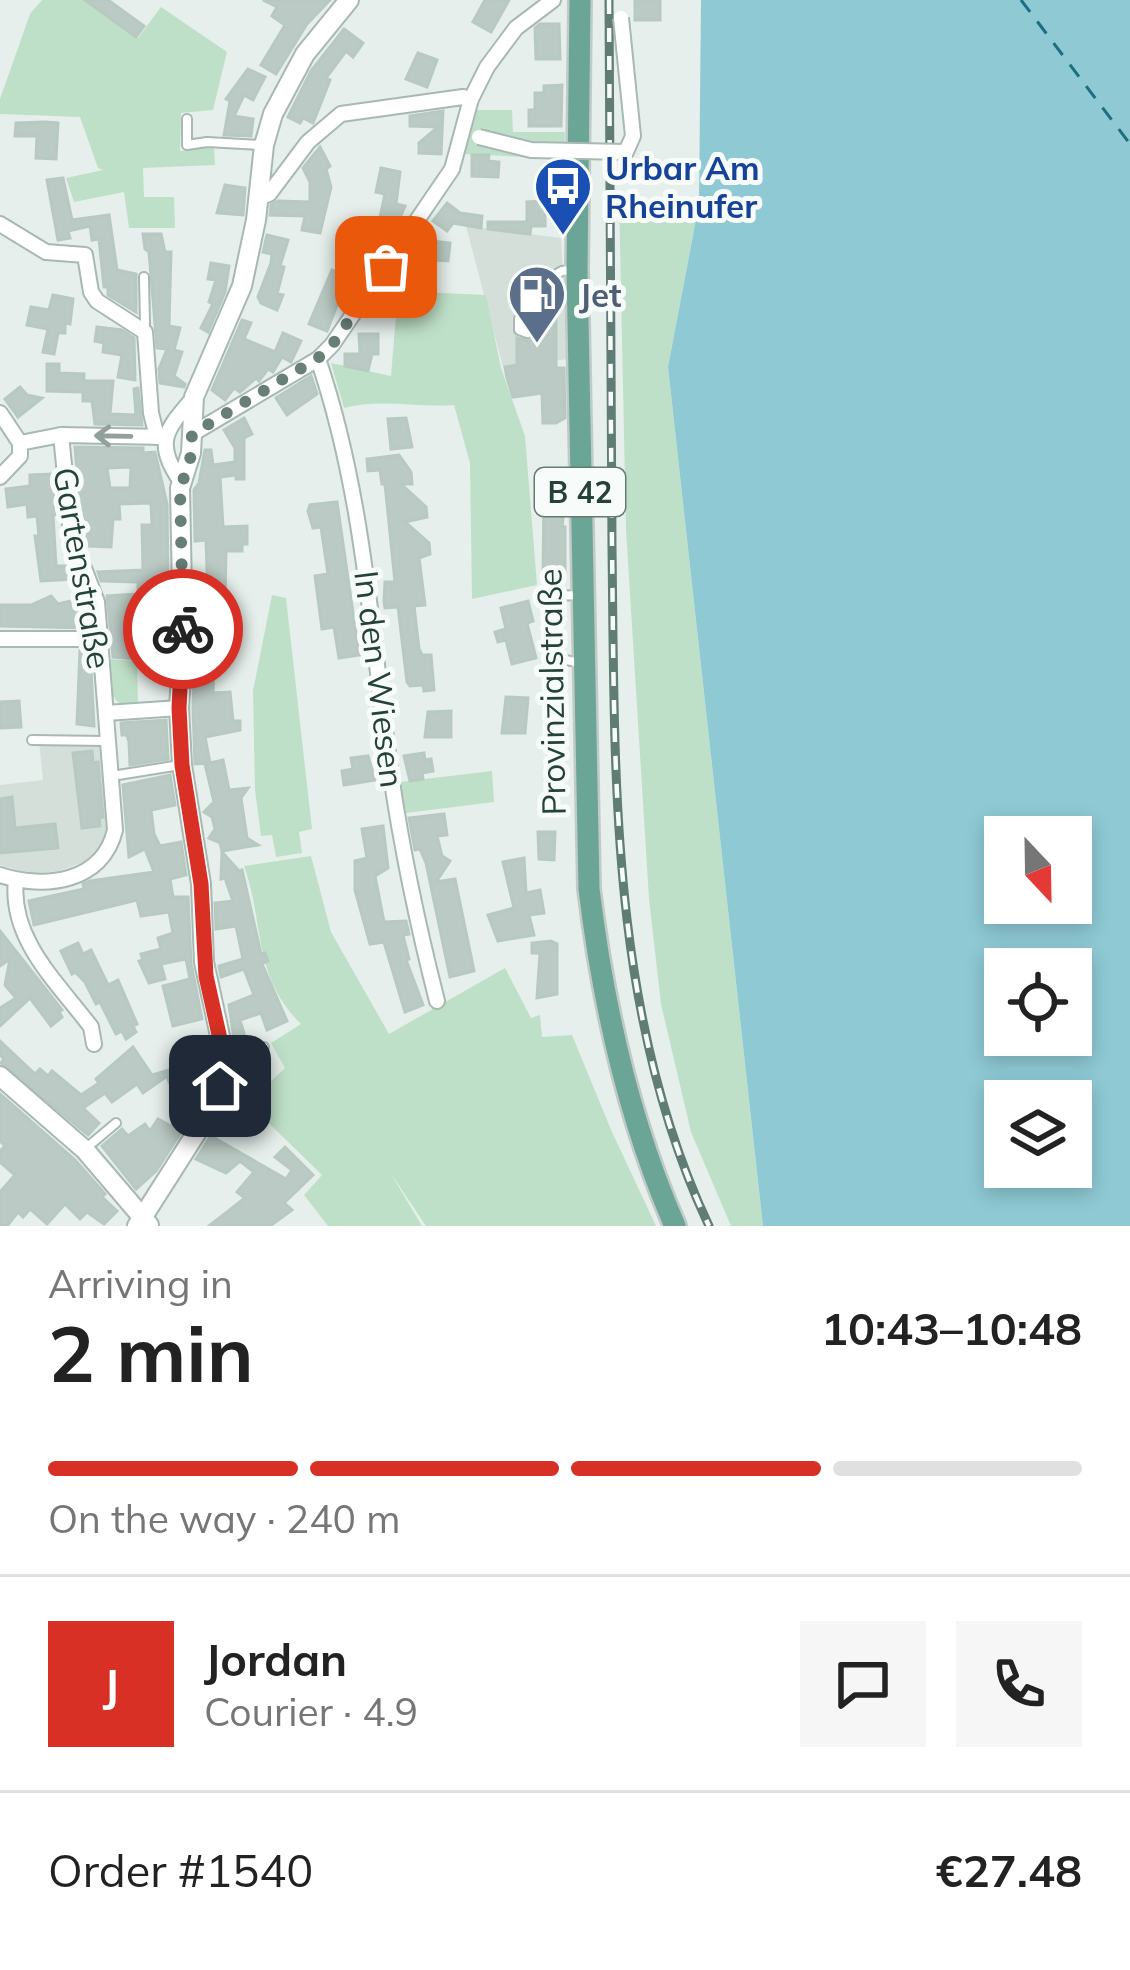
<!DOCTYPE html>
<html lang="en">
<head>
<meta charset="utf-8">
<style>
  :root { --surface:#fff; --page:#f6f6f6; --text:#222; --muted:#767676; --line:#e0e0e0; --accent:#d93025 }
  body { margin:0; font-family:Mulish,sans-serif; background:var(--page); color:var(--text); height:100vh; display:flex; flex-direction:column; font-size:45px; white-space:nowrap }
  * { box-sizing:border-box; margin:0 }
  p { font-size:39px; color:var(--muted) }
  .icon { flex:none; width:66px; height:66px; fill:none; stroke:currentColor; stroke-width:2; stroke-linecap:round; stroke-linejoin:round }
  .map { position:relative; height:1226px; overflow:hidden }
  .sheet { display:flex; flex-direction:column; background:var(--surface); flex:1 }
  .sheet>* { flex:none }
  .needle { width:78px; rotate:158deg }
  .controls { position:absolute; left:984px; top:816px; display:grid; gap:24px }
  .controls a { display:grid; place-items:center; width:108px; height:108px; border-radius:0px; background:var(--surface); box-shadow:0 6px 18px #0003; font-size:60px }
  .pin { position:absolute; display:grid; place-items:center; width:102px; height:102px; color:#fff; margin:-51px; border-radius:24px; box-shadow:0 6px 18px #0006 }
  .courier { position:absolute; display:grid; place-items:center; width:120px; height:120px; margin:-60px; border:9px solid #d93025; border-radius:50%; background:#fff; color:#222; box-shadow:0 3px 15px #0007 }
  .overview em { font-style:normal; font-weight:700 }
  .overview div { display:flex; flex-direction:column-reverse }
  .overview { display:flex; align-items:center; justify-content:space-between; height:204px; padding:0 48px }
  h1 { font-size:78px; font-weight:700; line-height:90px }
  .bar { display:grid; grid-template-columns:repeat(4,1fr); gap:18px 12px; align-content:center; height:144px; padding:0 48px }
  .bar i { height:15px; border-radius:9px; background:var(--line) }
  .bar .selected { background:var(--accent) }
  .bar p { grid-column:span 4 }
  .line { display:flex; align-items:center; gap:30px; padding:0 48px; border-top:3px solid var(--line) }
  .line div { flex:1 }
  .round { display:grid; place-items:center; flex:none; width:126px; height:126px; border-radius:0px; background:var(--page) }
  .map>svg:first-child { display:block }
  .built { fill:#d4dfda }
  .green { fill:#bfe0c8 }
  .water { fill:#8ec9d4; fill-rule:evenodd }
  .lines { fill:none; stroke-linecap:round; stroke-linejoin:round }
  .ferry { stroke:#1c6f80; stroke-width:3; stroke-dasharray:15 12; stroke-linecap:butt }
  .building { fill:#bbcac4; stroke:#b8c9c2; stroke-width:3; fill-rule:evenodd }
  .service-casing { stroke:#a8b8b2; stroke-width:12 }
  .minor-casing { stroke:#a8b8b2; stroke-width:18 }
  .tertiary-casing { stroke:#a8b8b2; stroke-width:22 }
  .primary-casing { stroke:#c2cac8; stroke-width:26 }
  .service { stroke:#fff; stroke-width:8 }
  .minor { stroke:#fff; stroke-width:14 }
  .tertiary { stroke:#fff; stroke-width:18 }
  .primary { stroke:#6aa596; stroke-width:21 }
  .rail-casing { stroke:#5f7d75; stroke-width:9 }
  .rail { stroke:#f7fbf9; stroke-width:4.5; stroke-dasharray:14; stroke-linecap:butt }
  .minor-bridge-casing { stroke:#a8b8b2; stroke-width:18; stroke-linecap:butt }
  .minor-bridge { stroke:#fff; stroke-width:14 }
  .oneway { stroke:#92a09c }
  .done { stroke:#687f78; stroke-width:12; stroke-dasharray:0 21.6 }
  .route { stroke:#d93025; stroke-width:15 }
  .labels { text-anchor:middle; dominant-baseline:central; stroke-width:10; stroke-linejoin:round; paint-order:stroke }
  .shield { fill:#f7fbf9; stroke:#637a73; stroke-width:3 }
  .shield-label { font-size:30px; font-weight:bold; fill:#24423a }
  .transit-label { font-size:33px; font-weight:bold; fill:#164399; stroke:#f7fbf9; text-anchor:start }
  .service-label { font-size:33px; font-weight:bold; fill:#4e5e75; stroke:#f7fbf9; text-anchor:start }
  .street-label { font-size:33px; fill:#24423a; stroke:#f7fbf9 }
</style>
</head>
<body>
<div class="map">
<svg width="1130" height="1226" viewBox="0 0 1130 1226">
  <rect width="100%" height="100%" fill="#e6efeb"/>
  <!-- built -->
  <g class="built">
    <path d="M466,226L561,238L568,359L503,367Z"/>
    <path d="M39,741L99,743L108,834L106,844L91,859L59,871L30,874L0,865V785L43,780Z"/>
  </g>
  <!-- green -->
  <g class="green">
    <path d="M42,0H85L138,38L161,7L227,52L213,110L181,113L180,151L214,146L215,165L143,168L144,197H174L175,228H129L124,192L74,202L66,178L103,170L98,168L80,117L0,114V99L30,14Z"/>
    <path d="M477,110H512L513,132H565L564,159L464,154Z"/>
    <path d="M619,197L699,204L668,367L763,1226H731L691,1132L661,1004L649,899L626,529Z"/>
    <path d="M398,291L486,295L501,368L525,436L537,585L472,599L470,463L454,405C417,408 381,398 344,408L331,363L391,376Z"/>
    <path d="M272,595L286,598L312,829L299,832L302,853L276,857L272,835L261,836L255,790L253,691Z"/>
    <path d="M108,659L137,661L138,702L121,704C106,695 109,676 108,659Z"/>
    <path d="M492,771L494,802L406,813L400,782Z"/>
    <path d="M311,856L331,932L389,1034L505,968L531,1018L540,1015L542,1037L572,1035L612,1132L656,1226H426L390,1172L422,1226H328L304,1195L322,1175L248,1103L285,1068L271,1043L301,1024C252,976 265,925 244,866Z"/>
  </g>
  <!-- water -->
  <path class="water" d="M701,0H1130V1226H763L668,367L699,204ZM1005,837H1071V903H1005ZM1005,969H1071V1035H1005ZM1005,1101H1071V1167H1005Z"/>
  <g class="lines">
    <!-- ferry -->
    <path class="ferry" d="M1021,0L1130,144"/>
  </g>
  <!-- building -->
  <g class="building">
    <path d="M85,0H108L144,26L136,37Z"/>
    <path d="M263,0H330L307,24L276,74L261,65L285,25L272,16L277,7Z"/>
    <path d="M485,0H509L491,32L473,22Z"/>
    <rect x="635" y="0" width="25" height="20"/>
    <path d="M540,24H559L560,59H536L535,28Z"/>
    <path d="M344,29L363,43L353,57L346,51L326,78L330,80L313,123L303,118L300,123L288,117L311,71Z"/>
    <path d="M418,53L437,60L427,87L406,79Z"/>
    <path d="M248,69L265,77L253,100L244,95L234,116L253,119L251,136L224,135L230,101L226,99Z"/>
    <path d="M562,85L561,126H529V110H535V93H544V86Z"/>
    <path d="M443,111L441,154L419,153V143L438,127L410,126V116Z"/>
    <path d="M44,122L58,123L56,159L36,158L37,136H15L16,123Z"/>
    <path d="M320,147L330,166L326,169L331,187L320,233L302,230L305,216L270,215L271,205L278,201L310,202V182L303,168Z"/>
    <path d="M472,155H489L488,161L499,162L498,177L472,176Z"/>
    <path d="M381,168L400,172L396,204L405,206L390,240L376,236L385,194L376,192Z"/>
    <path d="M63,178L72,220L109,215L117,270L136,274V312L108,295V287H104L99,239L92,240L90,226L68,231L70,238L58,240L47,180Z"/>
    <path d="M225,185L245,188L243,215L217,213Z"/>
    <path d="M545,201V226H531L530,234L488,229V222H527V202Z"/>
    <path d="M447,203L460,213L482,216L481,228L453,223L447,231L433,221Z"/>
    <path d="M143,234H161L165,252H171L169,326L180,328L174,350L182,352L174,376L185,384L184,387L160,383L159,369L167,349L157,348L149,252L145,249Z"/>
    <path d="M267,235L288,240L280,266L284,267L277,294L283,295L277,310L261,303L258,297L271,263L272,254L263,252Z"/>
    <path d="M432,241L450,243L448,261L435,260L434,274L428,273L427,286L402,284L411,258L421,259V252L430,253Z"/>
    <path d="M211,263L229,266L225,292L208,332L201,328L213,304L209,302L216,280L208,279Z"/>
    <path d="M332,270L360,284L353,295L345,291L341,295L327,331L309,324Z"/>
    <path d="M53,295L73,299L70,324L65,323V333H58L54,354L43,352L48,329L27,325L31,307L49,310Z"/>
    <path d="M528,303L536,304L541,312H556V368H564L565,418L556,423H543L542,393L513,397L507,378L505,367L517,365V338L529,341L535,335L520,311Z"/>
    <path d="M242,320L251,323L244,339L275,352L283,333L301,341L291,362L282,357L273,372L268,369L259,381L256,378L240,392L234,388L225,400L212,390Z"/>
    <path d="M97,327L122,330L134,338L135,380L118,377L122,355L103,352L104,343L95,341Z"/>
    <path d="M359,334H378V354H372L368,371L345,366V354H360Z"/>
    <path d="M47,364H59V373L84,374V381H113L110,414L136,415L134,389L138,388L142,425L95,424L92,401H83V392L47,391Z"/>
    <path d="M311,376L317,394L287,415L276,398Z"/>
    <path d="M20,387L27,395L42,398L18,417L5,399Z"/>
    <path d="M244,418L252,434L244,438V479H236V475L220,477L223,527L247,526V544H242V551H226L225,599L208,601L206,540L195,541L194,490L199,483L205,450H211L213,465L235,462V448L224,430Z"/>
    <path d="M406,418L412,447L391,449L388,419Z"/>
    <path d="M75,447L143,448V453L155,452L167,504L169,654L138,646V659L113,657L107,596L138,594V582L101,581L98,572L143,570L142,525H152L151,503L119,504L120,519H113L111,547L88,546L82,531ZM131,467L130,488H110L107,468Z"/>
    <path d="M399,455L411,472L412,484H401L426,507L427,517L405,522L429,543L430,554L419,558L425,605L414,606L419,649L422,655H431L434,690L424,691L423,685L410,686L407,682L398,607L385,608L384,601L385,582H395L385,484H382L380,470L368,471L367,459Z"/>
    <path d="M54,474L58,514L53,515L56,566H71L76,579L41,581L35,536H39L37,516L28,517L27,504L8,507L6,489L30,486V475Z"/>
    <path d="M544,490L564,492L566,495L562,526L565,527V575L557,576V579H543Z"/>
    <path d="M337,502L359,655L339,658L334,627L322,629L315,576L328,574L321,527L313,528L308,511L310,505Z"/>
    <path d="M51,596L58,604L83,598L88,628L0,626V605H31Z"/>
    <path d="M528,601L533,621L527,623L536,658L512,664L506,640L498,642L495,632L506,629L501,608Z"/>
    <path d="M196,624H215L213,693L230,692L233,721H240V730L205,737L210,763L223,760L229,790L248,788L241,798L247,838L258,845L222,851L220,843L209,838L215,829L212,817L204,812L214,802L205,764L208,763L195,764L193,708Z"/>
    <path d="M80,650H90L94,726L77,724Z"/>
    <path d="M506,697L528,698L525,733H502Z"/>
    <path d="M19,701L21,727L0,728V702Z"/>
    <path d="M451,711V737H425L428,712Z"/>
    <path d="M166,720L168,759L130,765L129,742L127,735H122L121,723Z"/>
    <path d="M92,751L93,763L98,762L103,817L99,818L100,826L82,828L73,753Z"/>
    <path d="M424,753L425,760L431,759L433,771L422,773L423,779L410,781L404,756Z"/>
    <path d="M368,756L375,780L344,785L342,771L353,769L351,758Z"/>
    <path d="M170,775L175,805L151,810L154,834L160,846L181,842L186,875L170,879L173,897H188L191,963L202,1019L173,1026L163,986L190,979L186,959L161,964L165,979L149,983L139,961L143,960L141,954L161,949L158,938L173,933L169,912L141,916L137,900L34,925L29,901L84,889L83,884L90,881L154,872L145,849L129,857L123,785Z"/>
    <path d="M12,797L15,828L55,824L58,848L0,853V799Z"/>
    <path d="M444,814L447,835L437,836L442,856L450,861L436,882L455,879L474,971L450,977L426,863L420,849L415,850L409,818Z"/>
    <path d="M383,826L388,868L375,876L384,922L406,921L409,934L403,935L409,959L406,960L423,1005L405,1012L384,942L370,944L355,890V861L367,858L362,829Z"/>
    <path d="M538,832H555L554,860L539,859Z"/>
    <path d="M222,852L239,871L242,870L261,954L265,953L268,961L262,964L287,1021L267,1030L261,1013L240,1020L245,1037L234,1039L229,1005L254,995L244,969L221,977L219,966L243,959L236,926L216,929L215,903L233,901L225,878L221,879Z"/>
    <path d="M524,858L526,893L540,890L544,913L529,915L534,935L498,941L488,915L514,908L503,862Z"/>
    <path d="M0,931L62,1010L59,1012L62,1017L51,1026L30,998L0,1026V1008L16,998L5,985L10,959L0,966Z"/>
    <path d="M551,941L557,944V994L537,998L540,953H532V943Z"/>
    <path d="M78,943L83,954L91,950L108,985L118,980L137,1024L133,1026L136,1032L126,1039L122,1031L116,1034L100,1002L96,1004L85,982L75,972L72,974L61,951Z"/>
    <path d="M207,1038L208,1072L197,1107L156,1171L136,1189L102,1146L122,1129L128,1136L145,1124L150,1131L158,1119L171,1126L192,1097L202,1073L169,1082L167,1076L143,1093L137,1084L112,1102L105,1093L83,1108L99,1123L88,1135L1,1063L4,1059L0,1055V1041L35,1074L40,1069L48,1076L52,1071L81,1095L99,1083L96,1079L133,1047L152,1075L183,1066L180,1042Z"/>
    <path d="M257,1058L263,1067L259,1069L263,1075L258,1079L264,1087L249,1101L234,1080L243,1069L240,1064Z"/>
    <path d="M0,1094L75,1160L105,1194L102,1197L117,1211L104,1224L87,1212L80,1219L65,1204L47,1224L30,1209L23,1217L18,1212L7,1226H0V1192L15,1175L0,1162V1151L5,1146L0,1141Z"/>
    <path d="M211,1136L286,1179L292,1170L275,1157L285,1147L313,1175L284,1203L292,1210L270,1226H209L245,1198L237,1192L254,1172L240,1161L226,1173L196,1159Z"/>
  </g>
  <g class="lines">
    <defs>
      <g id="service">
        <path d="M187,119V145L207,142L262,145"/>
        <path d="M519,303L522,294L562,271L576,269"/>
        <path d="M544,304V283"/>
        <path d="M553,304V277"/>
        <path d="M519,319V330L527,333"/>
        <path d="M142,329L145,324L144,277"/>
        <path d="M580,595L553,596L555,657L582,664"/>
        <path d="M32,740L106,741"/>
        <path d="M112,776L180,765"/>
        <path d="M223,1061L264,1047"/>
        <path d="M85,1149L116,1123"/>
      </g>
      <g id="minor">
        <path d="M259,198L269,194L308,142L341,114L463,97L471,99"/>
        <path d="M0,224L46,252L85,255L91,292L97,301L145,332L151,413L157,437"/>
        <path d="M318,359C364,494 371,635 391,775C402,851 418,926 437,1001"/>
        <path d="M0,413L20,443"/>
        <path d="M192,434L318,359L332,345L452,169L471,99L487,67L516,28L553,0"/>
        <path d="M20,443L61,435L165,437"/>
        <path d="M0,477L20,456V443"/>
        <path d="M181,482C153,441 167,429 194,397"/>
        <path d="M0,639H100"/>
        <path d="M106,713L179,708"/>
        <path d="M0,875C45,890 103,882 115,830L97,602L71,534L61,435"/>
        <path d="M16,880C9,939 58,983 91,1027L94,1044"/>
      </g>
      <g id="tertiary">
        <path d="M0,1076L85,1150L149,1225"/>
        <path d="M137,1226L209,1113L222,1074L220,1036L204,962L201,884L182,765L179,708L183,644L180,488L191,453L194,397L242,286L256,220L264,145L273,114L305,54L349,0"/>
      </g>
      <path id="primary" d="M580,0L577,269L589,889C603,1004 628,1119 675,1226"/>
    </defs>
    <!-- service casing -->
    <use href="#service" class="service-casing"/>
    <!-- minor casing -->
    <use href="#minor" class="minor-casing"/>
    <!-- tertiary casing -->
    <use href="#tertiary" class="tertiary-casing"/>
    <!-- primary casing -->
    <use href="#primary" class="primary-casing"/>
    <!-- service -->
    <use href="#service" class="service"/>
    <!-- minor -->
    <use href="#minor" class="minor"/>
    <!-- tertiary -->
    <use href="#tertiary" class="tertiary"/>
    <!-- primary -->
    <use href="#primary" class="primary"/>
    <defs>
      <path id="rail" d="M609,0C610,182 610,364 612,547C615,775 609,1014 709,1226"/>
    </defs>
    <!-- rail casing -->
    <use href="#rail" class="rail-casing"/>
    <!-- rail -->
    <use href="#rail" class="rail"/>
    <defs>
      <path id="minor-bridge" d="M479,137L531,150L626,152L633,136L621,18"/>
    </defs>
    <!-- minor-bridge casing -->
    <use href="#minor-bridge" class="minor-bridge-casing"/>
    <!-- minor-bridge -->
    <use href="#minor-bridge" class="minor-bridge"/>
  </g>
  <!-- one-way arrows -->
  <defs><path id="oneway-shaft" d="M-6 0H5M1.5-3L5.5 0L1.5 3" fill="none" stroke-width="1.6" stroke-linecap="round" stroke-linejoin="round" transform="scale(3)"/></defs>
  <use class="oneway" href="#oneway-shaft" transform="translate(113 436) rotate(-179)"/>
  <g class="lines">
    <!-- done -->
    <path class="done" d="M183,629L180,488L190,462L192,434L318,358L332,345L386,267"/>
    <!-- route -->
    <path class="route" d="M183,629L179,708L182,765L201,884L206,976L222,1048L220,1086"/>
  </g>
  <!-- icons -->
  <defs>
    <symbol id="bus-pin" viewBox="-11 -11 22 30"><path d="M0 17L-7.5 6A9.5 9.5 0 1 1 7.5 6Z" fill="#1a4fb4" stroke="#f7fbf9"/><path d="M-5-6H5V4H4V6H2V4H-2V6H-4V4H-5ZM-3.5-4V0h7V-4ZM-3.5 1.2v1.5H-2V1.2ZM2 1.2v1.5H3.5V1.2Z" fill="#fff"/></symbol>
    <symbol id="fuel-pin" viewBox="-11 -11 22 30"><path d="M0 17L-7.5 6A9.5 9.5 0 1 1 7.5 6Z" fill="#5c6f8a" stroke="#f7fbf9"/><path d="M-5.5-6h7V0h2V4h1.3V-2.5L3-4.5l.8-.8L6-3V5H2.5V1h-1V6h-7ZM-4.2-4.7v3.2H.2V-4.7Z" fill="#fff"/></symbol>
  </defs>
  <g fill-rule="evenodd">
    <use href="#bus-pin" x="530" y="153" width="66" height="90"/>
    <use href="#fuel-pin" x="504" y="261" width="66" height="90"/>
  </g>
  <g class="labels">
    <!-- shield labels -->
    <rect class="shield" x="535" y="468" width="90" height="48" rx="9"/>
    <g class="shield-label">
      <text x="580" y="492">B 42</text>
    </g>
    <!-- transit labels -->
    <g class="transit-label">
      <text x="605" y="167">Urbar Am<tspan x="605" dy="38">Rheinufer</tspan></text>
    </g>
    <!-- service labels -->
    <g class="service-label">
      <text x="579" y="294">Jet</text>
    </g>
    <!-- street labels -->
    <g class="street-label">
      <text transform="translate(83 568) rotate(80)">Gartenstraße</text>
      <text transform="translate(380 679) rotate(83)">In den Wiesen</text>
      <text transform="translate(551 692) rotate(-91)">Provinzialstraße</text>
    </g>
  </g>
</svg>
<div class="controls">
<a><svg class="needle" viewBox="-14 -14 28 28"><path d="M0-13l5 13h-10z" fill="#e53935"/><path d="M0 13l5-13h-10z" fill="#767676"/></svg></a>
<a><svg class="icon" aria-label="locate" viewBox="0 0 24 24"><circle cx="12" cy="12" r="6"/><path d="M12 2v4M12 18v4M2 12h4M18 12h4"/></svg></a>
<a><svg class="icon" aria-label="layers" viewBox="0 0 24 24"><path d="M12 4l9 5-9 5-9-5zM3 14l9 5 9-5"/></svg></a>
</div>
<div class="pin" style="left:386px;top:267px;background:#ea580c"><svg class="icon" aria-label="bag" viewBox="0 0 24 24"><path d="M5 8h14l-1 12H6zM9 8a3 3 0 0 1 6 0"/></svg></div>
<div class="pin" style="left:220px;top:1086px;background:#1f2937"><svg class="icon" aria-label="home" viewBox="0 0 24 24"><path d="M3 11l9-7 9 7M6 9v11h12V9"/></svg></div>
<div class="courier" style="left:183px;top:629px"><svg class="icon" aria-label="bike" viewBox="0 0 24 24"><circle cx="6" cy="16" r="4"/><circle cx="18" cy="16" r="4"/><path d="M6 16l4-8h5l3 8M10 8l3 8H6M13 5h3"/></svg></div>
</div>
<section class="sheet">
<div class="overview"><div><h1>2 min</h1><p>Arriving in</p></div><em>10:43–10:48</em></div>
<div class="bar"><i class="selected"></i><i class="selected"></i><i class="selected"></i><i></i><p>On the way · 240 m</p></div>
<div class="line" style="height:216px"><b class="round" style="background:var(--accent);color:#fff">J</b><div><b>Jordan</b><p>Courier · 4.9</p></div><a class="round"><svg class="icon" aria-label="chat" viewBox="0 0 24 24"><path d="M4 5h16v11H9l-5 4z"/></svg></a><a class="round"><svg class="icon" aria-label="phone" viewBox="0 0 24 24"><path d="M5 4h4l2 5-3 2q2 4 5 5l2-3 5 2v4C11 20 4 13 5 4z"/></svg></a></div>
<div class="line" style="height:156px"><div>Order #1540</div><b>€27.48</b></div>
</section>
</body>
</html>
